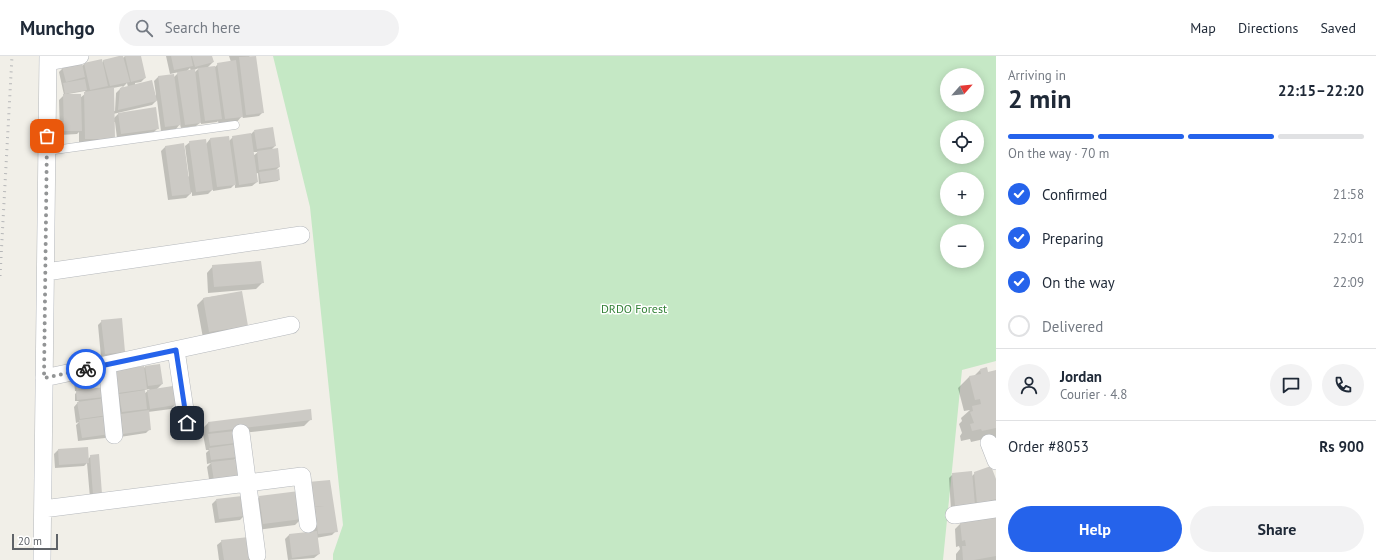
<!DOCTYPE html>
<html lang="en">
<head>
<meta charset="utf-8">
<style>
	body { margin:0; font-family:"PT Sans",sans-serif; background:#f2f2f3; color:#1f2937; height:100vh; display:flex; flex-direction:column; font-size:15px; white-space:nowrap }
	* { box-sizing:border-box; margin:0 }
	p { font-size:13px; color:#747a83 }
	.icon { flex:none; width:22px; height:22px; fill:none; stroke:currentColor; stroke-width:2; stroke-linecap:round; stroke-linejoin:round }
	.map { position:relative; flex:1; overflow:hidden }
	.details { display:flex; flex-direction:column; background:#fff; width:380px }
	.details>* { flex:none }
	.needle { width:26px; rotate:63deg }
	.fabs { position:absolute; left:940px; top:12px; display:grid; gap:8px }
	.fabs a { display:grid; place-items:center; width:44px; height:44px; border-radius:50%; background:#fff; box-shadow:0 2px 10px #0003; font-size:20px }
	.scale { position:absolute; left:12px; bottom:10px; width:46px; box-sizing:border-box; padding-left:4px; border:2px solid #5f6368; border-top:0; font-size:11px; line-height:14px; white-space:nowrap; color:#5f6368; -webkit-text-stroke:3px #fff; paint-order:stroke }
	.pin { position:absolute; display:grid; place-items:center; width:34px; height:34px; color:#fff; margin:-17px; border-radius:8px; box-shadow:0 2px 6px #0006 }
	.courier { position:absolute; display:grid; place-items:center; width:40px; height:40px; margin:-20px; border:3px solid #2563eb; border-radius:50%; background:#fff; color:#222; box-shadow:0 1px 5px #0007 }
	.summary em { font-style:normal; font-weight:700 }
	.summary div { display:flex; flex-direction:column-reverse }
	.summary { display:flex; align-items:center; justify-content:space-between; height:68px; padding:0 12px }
	h1 { font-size:26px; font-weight:700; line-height:30px }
	.bar { display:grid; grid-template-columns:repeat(4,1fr); gap:6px 4px; align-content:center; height:48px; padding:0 12px }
	.bar i { height:5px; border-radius:3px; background:#e0e1e3 }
	.bar .on { background:#2563eb }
	.bar p { grid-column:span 4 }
	.line { display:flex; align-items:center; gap:10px; padding:0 12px; border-top:1px solid #e0e1e3 }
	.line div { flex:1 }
	.round { display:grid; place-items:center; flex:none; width:42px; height:42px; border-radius:21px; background:#f2f2f3 }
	ol { padding:0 12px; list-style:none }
	li { display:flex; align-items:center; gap:12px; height:44px }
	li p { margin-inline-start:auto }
	li .icon { padding:4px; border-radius:50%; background:#2563eb; color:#fff; stroke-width:4 }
	li:last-child { color:#747a83 }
	li i { width:22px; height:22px; border:2px solid #e0e1e3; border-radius:50% }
	.button { display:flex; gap:8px; margin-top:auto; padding:8px 12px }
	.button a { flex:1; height:46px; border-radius:24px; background:#2563eb; color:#fff; font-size:16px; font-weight:700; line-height:46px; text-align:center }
	.button a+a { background:#f2f2f3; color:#1f2937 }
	header { display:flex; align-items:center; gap:24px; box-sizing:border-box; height:56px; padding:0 20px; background:#fff; border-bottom:1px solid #e0e1e3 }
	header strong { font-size:19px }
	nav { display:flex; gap:22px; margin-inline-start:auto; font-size:14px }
	.search { width:280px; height:36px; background:#f2f2f3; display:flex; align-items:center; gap:10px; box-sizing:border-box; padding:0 14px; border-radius:22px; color:#747a83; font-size:15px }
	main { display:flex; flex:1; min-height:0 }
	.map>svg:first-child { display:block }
</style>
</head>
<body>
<header>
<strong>Munchgo</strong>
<div class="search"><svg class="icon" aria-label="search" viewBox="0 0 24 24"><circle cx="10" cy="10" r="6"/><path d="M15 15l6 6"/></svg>Search here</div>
<nav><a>Map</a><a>Directions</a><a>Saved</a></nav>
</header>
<main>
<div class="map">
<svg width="996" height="504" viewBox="0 0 996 504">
	<rect width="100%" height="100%" fill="#f1efe8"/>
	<path fill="#c5e8c5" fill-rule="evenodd" d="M273 0H996V305L962 314 943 504H333V498L343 469 310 151ZM947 19H977V49H947ZM947 71H977V101H947ZM947 123H977V153H947ZM947 175H977V205H947Z"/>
	<path fill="#0003" fill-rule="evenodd" d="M125 0H140L145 22 141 26 135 27V29L155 40 156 39 154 25 158 21H174L179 16 170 18 166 0H211L213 6 207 12 215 11 218 8 231 6 229 0H250L249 1 263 56 259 60 243 62 242 60 236 67 219 69 218 65 217 66 201 68V66L196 70 181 72 180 68 176 73 161 75 157 44 152 49 113 58V63L119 57 158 72 154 76 117 82 115 66H113L114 82 79 89V76L77 78 60 79 59 44 64 39 59 16 63 12 81 11 84 8 101 4 102 7 104 4 123 2ZM190 12 191 15 186 16ZM199 12 194 17V14ZM127 27 128 31 122 32ZM123 30 116 37 115 55H113V32ZM85 35 86 37 80 42 68 38Z
		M254 75 275 90 270 95 279 111 276 114 279 123 278 125 259 128 258 117 255 118 257 126 252 130 235 132V128L231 132 213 135V133L208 138 192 140V136L186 142 168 144 161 95 166 90 188 121 189 120 185 90 190 86 206 88 210 83 229 85 233 81 251 78ZM253 96H258L253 100Z
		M213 210 263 226 256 233 208 237 207 217Z
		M242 236 241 276 203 282 197 249 204 242Z
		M102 265 124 296 120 300 101 301 98 269Z
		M146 310 162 328 156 334 175 349 171 353 148 356 150 373 146 377 120 381 117 363 121 359 118 360 115 340ZM150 333 144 338V334Z
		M980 314 987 317 996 315V383L993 381 971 386 970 383 961 385 960 380 962 377 959 368 962 365 961 362 970 354 964 355 958 332 969 321 974 320Z
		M76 323 94 331 91 334 103 341 101 343 109 378 105 382 78 385 76 369 79 366 76 367 74 351 79 345H75V338L78 335H75L74 325Z
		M311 363 304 370 234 378 235 387 232 390 237 401 210 429 207 411 211 407 207 408 206 397 209 394H206L202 373 208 367Z
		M58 394 88 403 91 400 101 437 90 442 87 407 84 410 55 412 54 398Z
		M975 417 996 426V446L951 454 949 422 953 418 972 420Z
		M329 425 336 475 332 479 316 482 319 498 314 502 288 504 285 483 289 479 313 476 311 454Z
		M260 441 301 463 295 469 257 474 253 447Z
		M216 444 244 460 240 464 215 467 212 448Z
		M996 460V504H956V498L960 493 959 490 956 491 955 473 961 467Z
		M222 485 251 504H219L217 489Z"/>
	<path fill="#cccac5" d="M119 0H123L130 26 110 30 103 4Z
		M125 0H141L146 22 131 26Z
		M171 0H191L193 10 174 14Z
		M192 0H212L214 6 195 11Z
		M256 0 264 57 246 59 239 1Z
		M102 3 108 30 90 34 84 7Z
		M236 4 243 61 225 63 217 7Z
		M82 7 85 21 66 26 62 11Z
		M215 10 222 63 205 65 198 12Z
		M195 13 201 67 185 69 177 16Z
		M174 18 181 69 165 71 158 20Z
		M85 23 87 34 65 38 63 27Z
		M152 24 157 45 118 54 120 32Z
		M114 31 115 83H85L84 36Z
		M63 38H81L82 75H64Z
		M156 51 159 73 121 78 118 57Z
		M273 71 276 90 257 93 254 74Z
		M251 77 258 126 239 129 232 80Z
		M229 80 236 129 217 131 210 82Z
		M206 83 213 134 196 136 189 85Z
		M184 87 191 138 172 140 165 90Z
		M278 92 280 111 259 114 257 95Z
		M279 113 280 124 261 126 259 116Z
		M261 205 264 227 214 231 212 209Z
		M242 235 248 270 209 276 203 242Z
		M122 262 125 296 105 298 101 264Z
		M160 308 163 328 148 330 145 310Z
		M144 310 147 333 118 337 115 314Z
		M987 311 988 316 996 314V372L982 375 981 373 972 375 970 368 974 367 970 356 973 355 972 350 981 348 980 343 975 344 969 320 981 318 980 313Z
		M94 320 95 331 77 334 75 322Z
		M173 330 176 349 150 353 147 334Z
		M103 331 105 341 77 344 76 335Z
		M145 334 147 353 122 356 119 338Z
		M106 342 108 359 80 363 77 346Z
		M311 353 312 364 209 376 208 366Z
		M149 354 151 374 123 378 121 358Z
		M108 360 110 378 82 382 79 364Z
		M235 375 236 387 210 390 208 378Z
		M237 388 238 401 211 404 209 392Z
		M88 391 89 407 59 409 58 393Z
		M99 398 102 438 93 439 90 399Z
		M238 403 240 422 214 425 211 406Z
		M991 410 996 423V443L977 448 974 416Z
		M972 415 975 449 955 450 952 417Z
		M330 424 338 476 318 478 315 451 324 450 311 451 308 426Z
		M299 435 302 463 263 468 259 440Z
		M242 440 245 460 219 463 216 443Z
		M996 459V500L974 504H963L962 490H966L965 484 962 485 960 466Z
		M317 475 320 498 292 502 289 478Z
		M249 481 252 504H224L221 484Z"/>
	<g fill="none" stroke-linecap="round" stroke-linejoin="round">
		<g stroke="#b5b8bc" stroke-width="9">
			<path id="lane" d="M47 95 235 69"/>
		</g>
		<g stroke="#b5b8bc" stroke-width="18">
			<path id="street" d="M48 6 80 0
				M46 216 301 179
				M176 294 187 367
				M107 309 114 379
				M44 322 291 269
				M241 377 257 499
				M989 387 996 405
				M43 453 302 420 308 468
				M954 459 996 453
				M42 504 48 0"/>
		</g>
		<use href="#lane" stroke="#fff" stroke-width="8"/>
		<use href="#street" stroke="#fff" stroke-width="17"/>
		<path stroke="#b6b7b8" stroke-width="3" stroke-dasharray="1 5" stroke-linecap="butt" d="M0 220 12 0"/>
	</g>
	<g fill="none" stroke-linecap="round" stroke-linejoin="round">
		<path stroke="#929495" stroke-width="4" stroke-dasharray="0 7.2" d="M47 80 44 322 86 313"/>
		<path stroke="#2563eb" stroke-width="5" d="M86 313 176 294 187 367"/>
	</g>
	<g text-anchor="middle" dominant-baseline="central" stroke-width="3" stroke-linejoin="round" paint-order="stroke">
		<g font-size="12" fill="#348238" stroke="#fff">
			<text x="634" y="252">DRDO Forest</text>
		</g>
	</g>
</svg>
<div class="fabs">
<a><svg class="needle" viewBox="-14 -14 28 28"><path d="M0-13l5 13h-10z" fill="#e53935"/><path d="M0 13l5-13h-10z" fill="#747a83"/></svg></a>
<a><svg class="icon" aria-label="locate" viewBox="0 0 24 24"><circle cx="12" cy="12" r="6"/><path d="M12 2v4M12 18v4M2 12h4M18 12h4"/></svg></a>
<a>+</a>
<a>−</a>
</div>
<div class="scale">20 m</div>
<div class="pin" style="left:47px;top:80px;background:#ea580c"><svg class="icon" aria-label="bag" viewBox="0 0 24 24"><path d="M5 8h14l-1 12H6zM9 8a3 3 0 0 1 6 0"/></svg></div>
<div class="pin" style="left:187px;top:367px;background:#1f2937"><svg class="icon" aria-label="home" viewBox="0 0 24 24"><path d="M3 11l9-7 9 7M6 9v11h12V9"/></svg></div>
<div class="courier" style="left:86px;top:313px"><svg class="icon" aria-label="bike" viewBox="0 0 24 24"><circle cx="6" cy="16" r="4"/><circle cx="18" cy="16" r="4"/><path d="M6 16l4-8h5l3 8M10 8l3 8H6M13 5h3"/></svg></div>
</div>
<section class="details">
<div class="summary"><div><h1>2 min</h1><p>Arriving in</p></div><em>22:15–22:20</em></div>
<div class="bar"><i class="on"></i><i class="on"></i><i class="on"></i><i></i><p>On the way · 70 m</p></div>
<ol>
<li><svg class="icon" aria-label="check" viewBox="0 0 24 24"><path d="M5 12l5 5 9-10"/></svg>Confirmed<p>21:58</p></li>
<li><svg class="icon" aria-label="check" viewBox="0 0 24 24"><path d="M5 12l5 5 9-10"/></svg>Preparing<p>22:01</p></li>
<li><svg class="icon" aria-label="check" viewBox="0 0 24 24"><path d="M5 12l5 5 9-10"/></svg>On the way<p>22:09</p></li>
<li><i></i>Delivered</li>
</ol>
<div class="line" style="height:72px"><a class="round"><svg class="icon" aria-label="person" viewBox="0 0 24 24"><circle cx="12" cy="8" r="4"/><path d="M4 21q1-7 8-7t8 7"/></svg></a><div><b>Jordan</b><p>Courier · 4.8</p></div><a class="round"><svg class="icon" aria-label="chat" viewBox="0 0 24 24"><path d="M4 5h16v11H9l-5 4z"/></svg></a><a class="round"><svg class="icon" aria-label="phone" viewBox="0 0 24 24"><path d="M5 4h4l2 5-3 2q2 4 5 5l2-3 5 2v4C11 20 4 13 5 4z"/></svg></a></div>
<div class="line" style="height:52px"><div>Order #8053</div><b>Rs 900</b></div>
<div class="button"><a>Help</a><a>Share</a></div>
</section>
</main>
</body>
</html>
